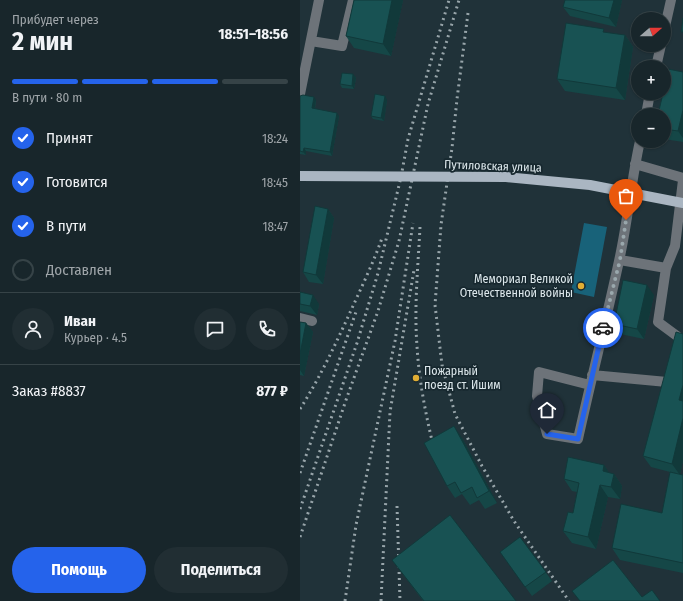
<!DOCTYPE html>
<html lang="ru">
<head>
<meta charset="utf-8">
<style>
	body { margin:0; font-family:"Fira Sans Condensed",sans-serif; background:#212e33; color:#f1f3f6; height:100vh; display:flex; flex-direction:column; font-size:15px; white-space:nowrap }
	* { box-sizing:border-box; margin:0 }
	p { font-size:13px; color:#9fa5a9 }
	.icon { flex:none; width:22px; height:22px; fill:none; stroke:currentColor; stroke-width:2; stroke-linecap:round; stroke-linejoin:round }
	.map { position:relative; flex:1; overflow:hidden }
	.drawer { display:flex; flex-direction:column; background:#18262b; width:300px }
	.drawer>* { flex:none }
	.needle { width:26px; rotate:70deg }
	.controls { position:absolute; left:331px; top:12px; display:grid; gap:8px }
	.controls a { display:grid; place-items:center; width:40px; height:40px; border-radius:50%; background:#18262b; box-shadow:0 1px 3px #0004,0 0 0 1px #364347; font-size:20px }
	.pin { position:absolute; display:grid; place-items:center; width:34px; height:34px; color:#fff; margin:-41px -17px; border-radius:50% 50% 50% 0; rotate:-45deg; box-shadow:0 0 4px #0007 }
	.pin .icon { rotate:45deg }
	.courier { position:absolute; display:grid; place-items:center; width:40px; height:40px; margin:-20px; border:3px solid #2563eb; border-radius:50%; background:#fff; color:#222; box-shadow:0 1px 5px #0007 }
	.headline em { font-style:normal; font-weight:700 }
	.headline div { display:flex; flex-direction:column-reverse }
	.headline { display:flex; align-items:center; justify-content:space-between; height:68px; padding:0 12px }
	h1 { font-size:26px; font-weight:700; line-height:30px }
	.bar { display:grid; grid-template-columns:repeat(4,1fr); gap:6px 4px; align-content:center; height:48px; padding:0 12px }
	.bar i { height:5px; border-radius:3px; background:#364347 }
	.bar .current { background:#2563eb }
	.bar p { grid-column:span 4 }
	.line { display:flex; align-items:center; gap:10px; padding:0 12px; border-top:1px solid #364347 }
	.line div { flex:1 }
	.round { display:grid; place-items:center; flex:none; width:42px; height:42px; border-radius:21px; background:#212e33 }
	ol { padding:0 12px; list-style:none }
	li { display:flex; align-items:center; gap:12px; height:44px }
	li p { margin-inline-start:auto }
	li .icon { padding:4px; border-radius:50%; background:#2563eb; color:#fff; stroke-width:4 }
	li:last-child { color:#9fa5a9 }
	li i { width:22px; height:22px; border:2px solid #364347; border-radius:50% }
	.cta { display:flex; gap:8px; margin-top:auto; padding:8px 12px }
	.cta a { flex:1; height:46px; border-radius:24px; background:#2563eb; color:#fff; font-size:16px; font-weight:700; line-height:46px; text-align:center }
	.cta a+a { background:#212e33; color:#f1f3f6 }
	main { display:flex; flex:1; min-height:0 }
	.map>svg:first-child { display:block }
</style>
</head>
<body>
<main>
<section class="drawer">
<div class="headline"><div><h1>2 мин</h1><p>Прибудет через</p></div><em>18:51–18:56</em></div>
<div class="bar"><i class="current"></i><i class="current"></i><i class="current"></i><i></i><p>В пути · 80 m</p></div>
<ol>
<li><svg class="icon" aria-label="check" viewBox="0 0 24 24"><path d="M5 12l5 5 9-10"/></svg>Принят<p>18:24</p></li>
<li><svg class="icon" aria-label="check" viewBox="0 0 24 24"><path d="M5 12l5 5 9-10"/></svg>Готовится<p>18:45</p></li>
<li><svg class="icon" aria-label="check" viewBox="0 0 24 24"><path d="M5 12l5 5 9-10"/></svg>В пути<p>18:47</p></li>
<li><i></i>Доставлен</li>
</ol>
<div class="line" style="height:72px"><a class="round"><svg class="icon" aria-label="person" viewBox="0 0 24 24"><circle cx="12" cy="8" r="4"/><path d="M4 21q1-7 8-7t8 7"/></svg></a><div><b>Иван</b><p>Курьер · 4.5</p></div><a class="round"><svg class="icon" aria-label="chat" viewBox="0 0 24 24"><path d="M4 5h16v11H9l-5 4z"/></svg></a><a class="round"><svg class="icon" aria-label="phone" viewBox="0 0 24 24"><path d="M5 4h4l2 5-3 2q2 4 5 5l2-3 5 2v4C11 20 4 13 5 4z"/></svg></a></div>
<div class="line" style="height:52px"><div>Заказ #8837</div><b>877 ₽</b></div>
<div class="cta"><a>Помощь</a><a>Поделиться</a></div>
</section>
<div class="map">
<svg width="383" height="601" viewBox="0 0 383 601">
	<rect width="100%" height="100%" fill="#203239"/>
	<path fill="#186279" d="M284 223 307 227 294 297 271 292Z"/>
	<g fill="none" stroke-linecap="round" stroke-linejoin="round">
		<path stroke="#6d7379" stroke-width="10" d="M364 31 371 0
			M11 41 42 46 53 0
			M356 67 361 45
			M0 94 19 0
			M346 115 350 93
			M335 164 383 178
			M320 260 366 268
			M0 318 12 321
			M377 336 358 322 366 268 375 246 383 180
			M292 375 367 382
			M290 385 239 372 237 396 247 434 278 439C291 380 306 321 319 261 328 221 331 181 340 141"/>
		<path stroke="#98a5aa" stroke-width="3" stroke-dasharray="2 4" stroke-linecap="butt" d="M168 13 157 99 152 148 141 225 135 305 142 365 155 414 182 466 214 521 269 601
			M120 227C118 267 114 307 117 346 119 381 126 416 134 449
			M0 409C21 376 37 341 53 306 63 284 74 261 82 238
			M0 473 57 309
			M97 506 100 601
			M0 509 57 343 78 273 101 177 108 139 149 0
			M0 537 46 400 78 311 99 241 128 104 159 0
			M45 601 56 525 95 341 113 223
			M81 601 90 412 114 270"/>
		<path stroke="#aab6c2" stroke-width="10" d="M0 176 206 177 290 185 383 203"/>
	</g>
	<path fill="#154747" d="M54 0H103L91 56 54 48 46 36Z
		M322 0 316 27 270 16 263 7Z
		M325 35 333 47 325 100 265 91 257 79Z
		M383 72V142L364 139V129Z
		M53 74 56 78 54 89 42 88 40 84Z
		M0 99 16 100 15 109 39 116 32 156 6 151V155L0 154Z
		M87 100 84 121 73 119 71 116Z
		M28 209 34 218 23 284 9 282 3 272Z
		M0 292 19 304 17 315 0 311Z
		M354 295 344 339 320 334 314 324Z
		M0 322 6 323 13 332 4 376 0 375Z
		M383 334V460L380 474 383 475V573L320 560 312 548 362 513 370 472 351 467 343 456Z
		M162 438 197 503 185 509 179 500 170 505 162 494 155 498 147 486Z
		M304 465 309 473 314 474 322 486 320 499 308 497 296 549 272 543 263 531 273 513 277 492 272 491 264 479Z
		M220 537 252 581 232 596 200 552Z
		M92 560 216 601H123Z"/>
	<path fill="#11393a" d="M92 0H103L91 56 83 44Z
		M314 0H322L316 27 309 18Z
		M325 35 333 47 325 100 316 88Z
		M53 74 56 78 54 89 52 86Z
		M85 96 87 100 84 121 81 118Z
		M14 97 16 100 14 112 12 108Z
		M383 110V138L378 131Z
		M37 113 39 116 32 156 30 152Z
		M4 148 6 151V155L3 152Z
		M28 209 34 218 23 284 16 275Z
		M347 285 354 295 344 339 337 329Z
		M13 295 19 304 17 315 10 306Z
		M6 323 13 332 4 376 0 370V354Z
		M383 385V406L379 400Z
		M383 418V460L380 475 372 464Z
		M154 426 162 438 197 503 189 491Z
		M304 465 312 477 303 471Z
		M314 474 322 486 320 499 311 487Z
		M300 485 308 497 296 549 288 537Z"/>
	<path fill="#185253" stroke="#11393a" d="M54 0H92L83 44 46 36Z
		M265 0H314L309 18 263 7Z
		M383 18V32H381Z
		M266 23 304 29 303 32 325 35 316 88 257 79Z
		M368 69 383 72V110L378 131 364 129V115H358L363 93H364V89Z
		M42 73 53 74 52 86 40 84Z
		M75 94 85 96 81 118 71 116Z
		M3 95 14 97 12 108 37 113 30 152 4 148 3 152 0 151V96Z
		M15 206 28 209 16 275 3 272Z
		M323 280 347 285 337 329 314 324Z
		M0 292 13 295 10 306 0 304Z
		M0 322 6 323 0 354Z
		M376 332 383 334V385L379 400 383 401V418L372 464 343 456Z
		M154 426 189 491 177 498 172 487 161 493 155 482 147 486 124 443Z
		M268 457 304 465 303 471 314 474 311 487 300 485 288 537 263 531 268 512 273 513 279 483 264 479Z
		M370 472 383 475V563L312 548 321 504 362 513Z
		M150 515 216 601H124L92 560Z
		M220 537 246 572 225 587 200 552Z
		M313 560 342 597 352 590 360 601H280L272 591Z"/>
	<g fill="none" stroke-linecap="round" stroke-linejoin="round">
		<path stroke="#9aa8ad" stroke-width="4" stroke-dasharray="0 7.2" d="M303 328 320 260 326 220"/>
		<path stroke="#2563eb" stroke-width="5" d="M247 434 278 439 303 328"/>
	</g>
	<g fill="#e2ae34" stroke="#17282f" stroke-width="1.5">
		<circle cx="281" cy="286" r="4"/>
		<circle cx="116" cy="378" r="4"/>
	</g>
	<g text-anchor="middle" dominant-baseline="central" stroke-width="3.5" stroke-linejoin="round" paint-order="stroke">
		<g font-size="12" fill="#dce7eb" stroke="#17282f">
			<text transform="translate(193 166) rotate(2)">Путиловская улица</text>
		</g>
		<g font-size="12" fill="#dce7eb" stroke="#17282f" text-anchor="end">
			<text x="273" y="279">Мемориал Великой<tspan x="273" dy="14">Отечественной войны</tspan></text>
			<text x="124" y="371" text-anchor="start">Пожарный<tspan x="124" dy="14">поезд ст. Ишим</tspan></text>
		</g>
	</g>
</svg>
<div class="controls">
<a><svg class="needle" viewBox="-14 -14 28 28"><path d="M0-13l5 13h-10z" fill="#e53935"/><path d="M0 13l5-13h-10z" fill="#9fa5a9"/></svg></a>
<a>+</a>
<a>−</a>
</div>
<div class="pin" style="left:326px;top:220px;background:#ea580c"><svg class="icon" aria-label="bag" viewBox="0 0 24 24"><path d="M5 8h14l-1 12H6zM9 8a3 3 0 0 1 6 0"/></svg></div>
<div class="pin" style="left:247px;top:434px;background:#1f2937"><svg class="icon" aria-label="home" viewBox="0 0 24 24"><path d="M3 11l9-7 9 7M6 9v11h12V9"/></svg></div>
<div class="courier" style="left:303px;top:328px"><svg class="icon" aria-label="car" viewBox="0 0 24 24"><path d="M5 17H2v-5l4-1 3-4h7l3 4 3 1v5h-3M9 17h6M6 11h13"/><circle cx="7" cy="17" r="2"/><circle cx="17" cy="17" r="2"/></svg></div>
</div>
</main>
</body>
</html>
